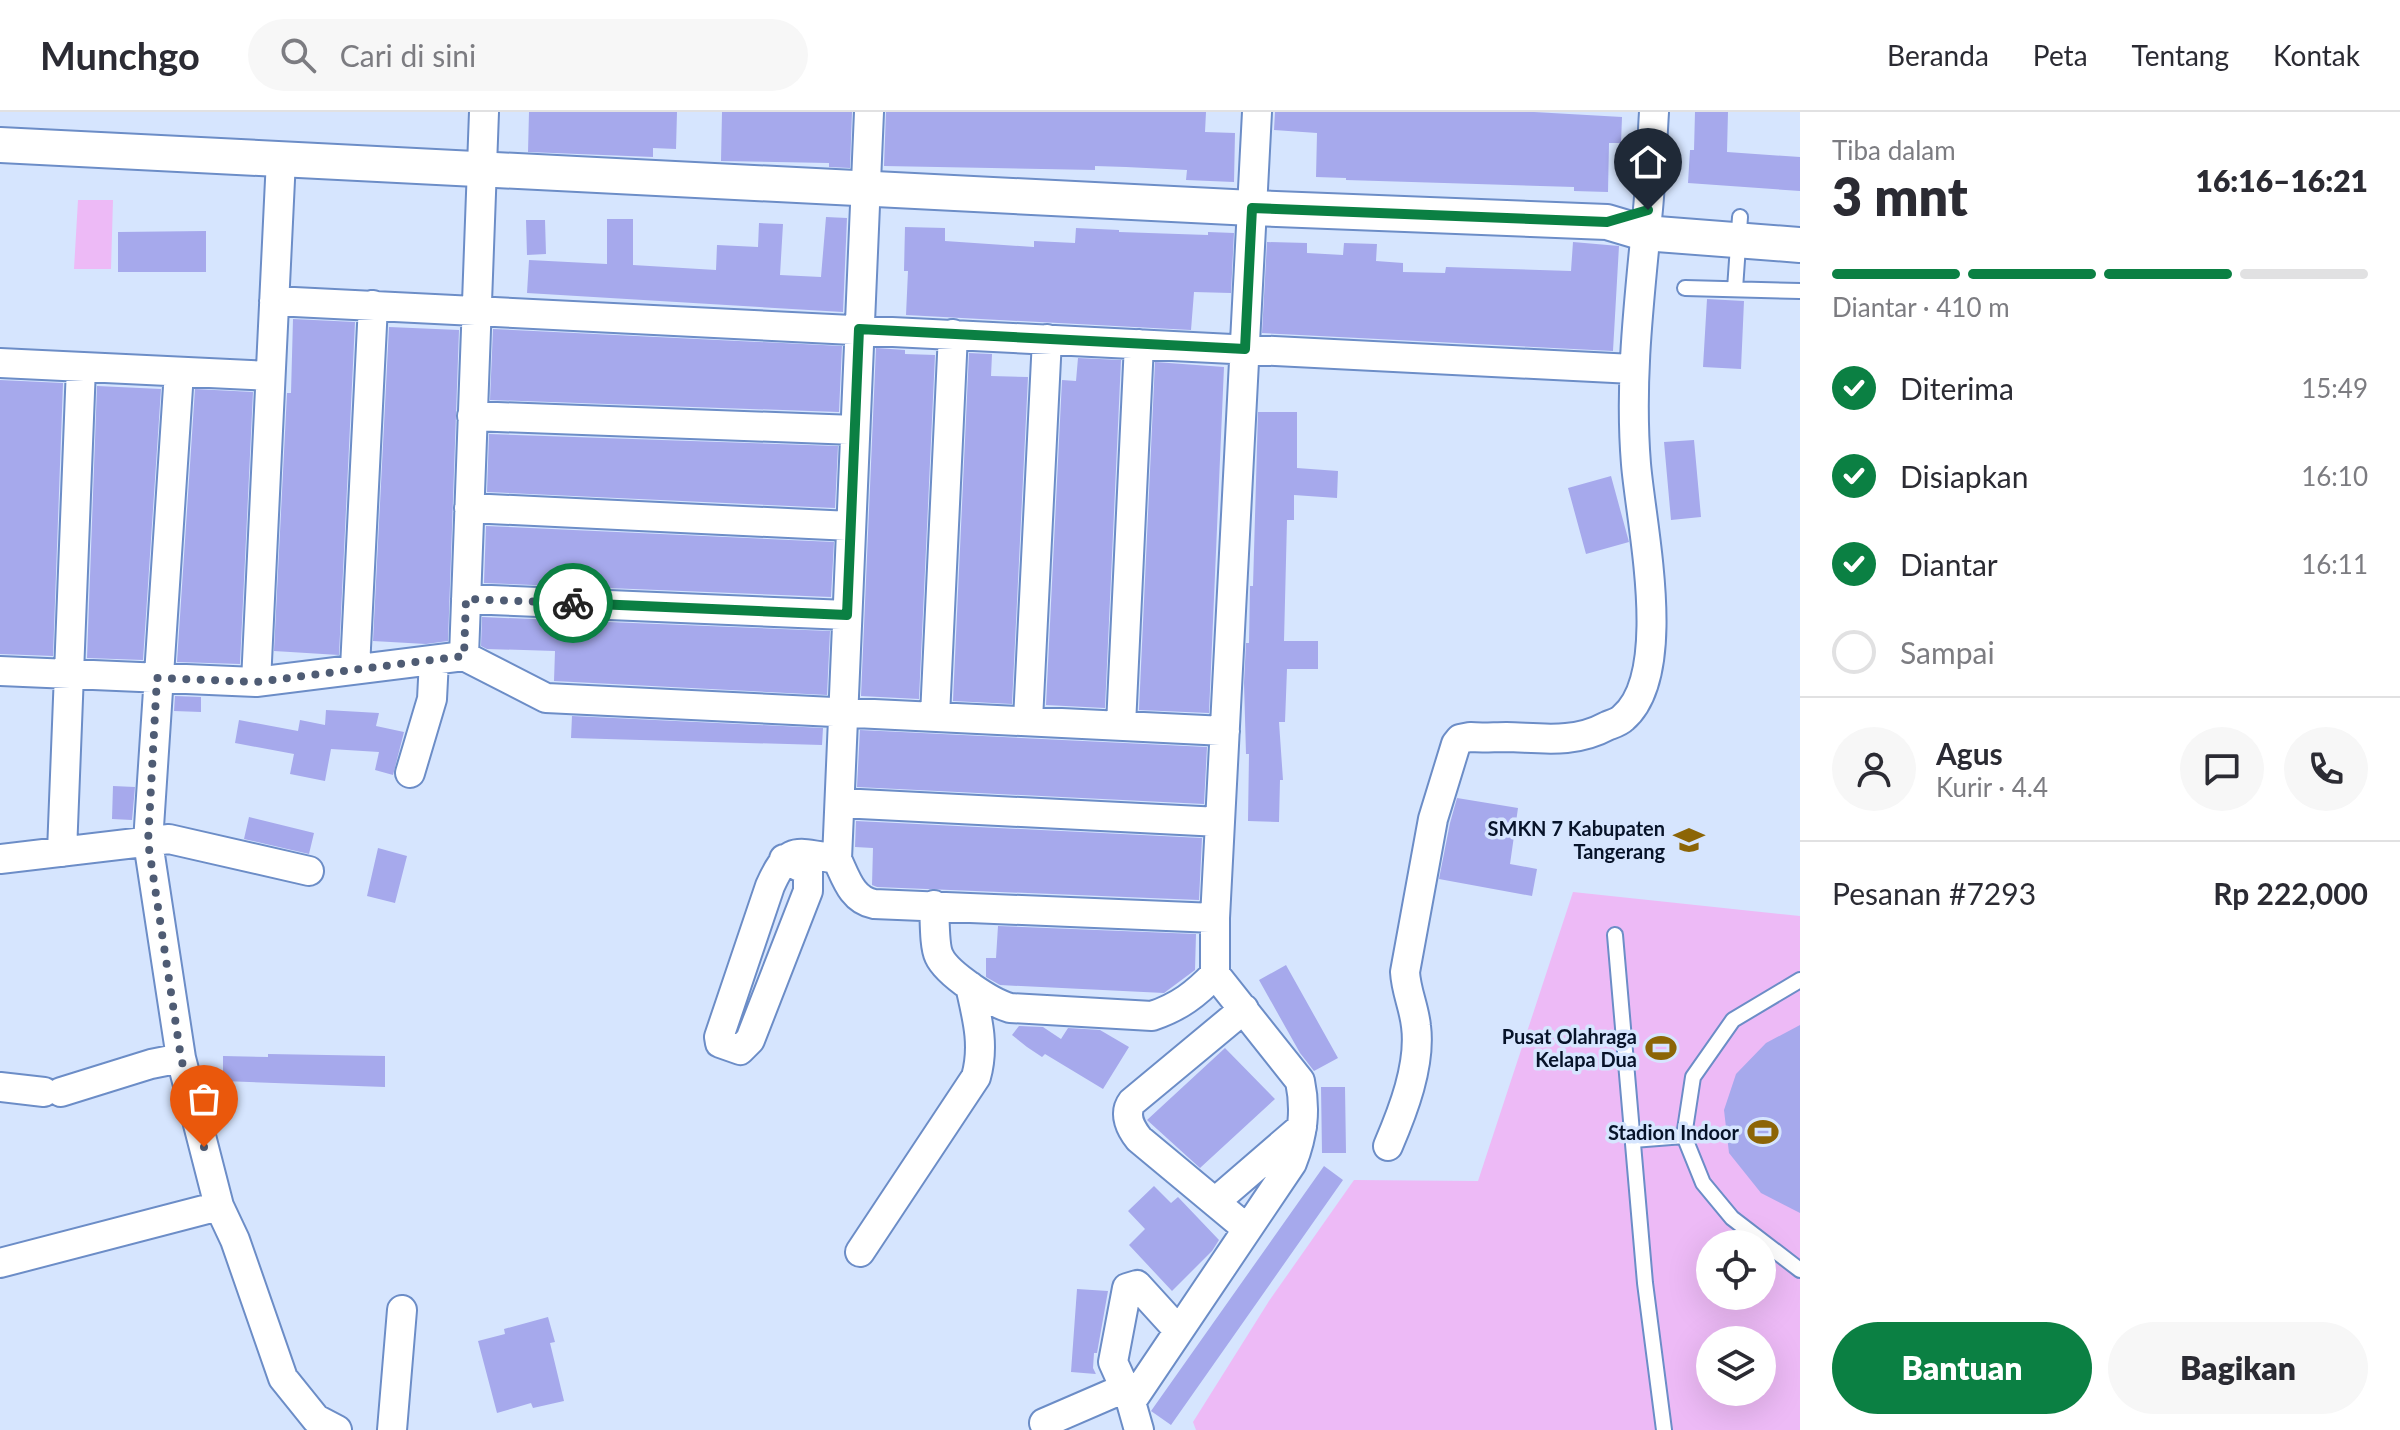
<!DOCTYPE html>
<html lang="id">
<head>
<meta charset="utf-8">
<style>
	body { margin:0; font-family:Lato,sans-serif; background:#f7f7f7; color:#2b2b33; height:100vh; display:flex; flex-direction:column; font-size:30px; white-space:nowrap }
	* { box-sizing:border-box; margin:0 }
	p { font-size:26px; color:#7c7c81 }
	.icon { flex:none; width:44px; height:44px; fill:none; stroke:currentColor; stroke-width:2; stroke-linecap:round; stroke-linejoin:round }
	.map { position:relative; flex:1; overflow:hidden }
	.details { display:flex; flex-direction:column; background:#fff; width:600px }
	.details>* { flex:none }
	.tools { position:absolute; left:1696px; top:1118px; display:grid; gap:16px }
	.tools a { display:grid; place-items:center; width:80px; height:80px; border-radius:50%; background:#fff; box-shadow:0 8px 32px #0002; font-size:40px }
	.pin { position:absolute; display:grid; place-items:center; width:68px; height:68px; color:#fff; margin:-82px -34px; border-radius:50% 50% 50% 0; rotate:-45deg; box-shadow:0 0 8px #0007 }
	.pin .icon { rotate:45deg }
	.courier { position:absolute; display:grid; place-items:center; width:80px; height:80px; margin:-40px; border:6px solid #0b8043; border-radius:50%; background:#fff; color:#222; box-shadow:0 2px 10px #0007 }
	.overview em { font-style:normal; font-weight:800 }
	.overview div { display:flex; flex-direction:column-reverse }
	.overview { display:flex; align-items:center; justify-content:space-between; height:136px; padding:0 32px }
	h1 { font-size:52px; font-weight:800; line-height:60px }
	.bar { display:grid; grid-template-columns:repeat(4,1fr); gap:12px 8px; align-content:center; height:96px; padding:0 32px }
	.bar i { height:10px; border-radius:6px; background:#e1e1e2 }
	.bar .selected { background:#0b8043 }
	.bar p { grid-column:span 4 }
	.line { display:flex; align-items:center; gap:20px; padding:0 32px; border-top:2px solid #e1e1e2 }
	.line div { flex:1 }
	.round { display:grid; place-items:center; flex:none; width:84px; height:84px; border-radius:42px; background:#f7f7f7 }
	ol { padding:0 32px; list-style:none }
	li { display:flex; align-items:center; gap:24px; height:88px }
	li p { margin-inline-start:auto }
	li .icon { padding:8px; border-radius:50%; background:#0b8043; color:#fff; stroke-width:4 }
	li:last-child { color:#7c7c81 }
	li i { width:44px; height:44px; border:4px solid #e1e1e2; border-radius:50% }
	.cta { display:flex; gap:16px; margin-top:auto; padding:16px 32px }
	.cta a { flex:1; height:92px; border-radius:48px; background:#0b8043; color:#fff; font-size:32px; font-weight:800; line-height:92px; text-align:center }
	.cta a+a { background:#f7f7f7; color:#2b2b33 }
	header { display:flex; align-items:center; gap:48px; box-sizing:border-box; height:112px; padding:0 40px; background:#fff; border-bottom:2px solid #e1e1e2 }
	header strong { font-size:38px }
	nav { display:flex; gap:44px; margin-inline-start:auto; font-size:28px }
	.search { width:560px; height:72px; background:#f7f7f7; display:flex; align-items:center; gap:20px; box-sizing:border-box; padding:0 28px; border-radius:44px; color:#7c7c81; font-size:30px }
	main { display:flex; flex:1; min-height:0 }
	.map>svg:first-child { display:block }
</style>
</head>
<body>
<header>
<strong>Munchgo</strong>
<div class="search"><svg class="icon" aria-label="search" viewBox="0 0 24 24"><circle cx="10" cy="10" r="6"/><path d="M15 15l6 6"/></svg>Cari di sini</div>
<nav><a>Beranda</a><a>Peta</a><a>Tentang</a><a>Kontak</a></nav>
</header>
<main>
<div class="map">
<svg width="1800" height="1318" viewBox="0 0 1800 1318">
	<rect width="100%" height="100%" fill="#d6e5fe"/>
	<path fill="#edbaf6" fill-rule="evenodd" d="M78 88H113L111 157H74Z
		M1573 780 1800 804V1318H1196L1193 1310 1269 1189 1354 1068 1478 1069ZM1710 1132H1762V1184H1710ZM1710 1228H1762V1280H1710Z"/>
	<path fill="#a6a9ec" d="M529 0H677L676 37 653 36V45L528 40Z
		M722 0H852L850 56 829 55V51L721 49Z
		M886 0H1206L1205 20 1235 21 1234 70 1186 68 1187 58 1126 55 1095 54V58L884 54Z
		M1275 0H1534L1622 5 1621 31H1609L1608 80 1574 79V75L1346 68V66L1316 65 1317 21 1274 18Z
		M1695 0H1728L1727 40 1800 45V79L1688 71 1690 38H1694Z
		M826 105 847 106 843 200 527 181 529 148 607 152V107H633V153L716 158 717 133 758 135 759 111 783 112 780 163 821 165Z
		M526 108H545L546 142 527 143Z
		M905 115 945 116V129L1034 135V129L1075 131 1076 116 1119 118V120L1208 123V120L1234 121 1231 181 1194 180 1191 218 906 203 908 159H904Z
		M206 119V160H118V120Z
		M1267 130 1307 131V141L1343 143 1344 131 1377 132 1376 149 1403 151V160L1445 161 1446 155 1571 159 1573 130 1619 134 1613 239 1262 221Z
		M1707 187 1744 189 1741 257 1703 255Z
		M293 207 355 210 339 543 274 539 287 281H291Z
		M389 215 459 218 448 529 426 532 373 529Z
		M493 217 842 234 839 300 490 288Z
		M876 236 905 238V242L935 243 919 587 861 584Z
		M969 241 992 242 991 264 1028 265 1012 592 953 589Z
		M1078 246 1121 248 1105 596 1046 593 1062 268 1076 269Z
		M1155 250 1224 255 1209 601 1139 598Z
		M0 268 63 271 53 544 0 542Z
		M97 274 161 277 143 548 87 546Z
		M195 277 253 280 240 552 177 550Z
		M1258 300H1297V356L1338 359 1337 386 1294 383V408H1287L1284 529H1318V557H1287L1285 610H1279L1283 668H1280L1279 710 1248 709 1249 642H1246L1244 571 1246 531H1249L1250 474H1253Z
		M489 322 838 334 835 396 487 380Z
		M1694 328 1701 405 1671 408 1664 330Z
		M1611 364 1629 430 1586 442 1568 376Z
		M486 414 834 430 831 485 484 471Z
		M482 505 830 519 827 583 554 569 555 539 487 537 481 534Z
		M175 584 201 585V600L174 599Z
		M326 598 379 601 376 614 404 620 393 663 375 658 379 640 331 637 325 669 290 662 294 642 235 631 239 608 298 619 300 608 325 613Z
		M572 604 823 616 822 633 571 626Z
		M860 618 1207 635 1204 692 857 675Z
		M113 674 135 675 132 708 112 707Z
		M1457 686 1518 696 1510 752 1537 757 1532 784 1439 767 1450 711Z
		M249 705 314 721 309 742 244 727Z
		M856 709 1202 726 1199 788 877 775 872 773 873 736 855 735Z
		M378 736 407 744 395 791 367 784Z
		M998 814 1196 822 1195 858 1164 881 1000 873 986 865V846H996Z
		M1286 853 1338 946 1314 959 1300 941 1259 868Z
		M1800 913V1101L1761 1081 1729 1041 1724 998 1736 962 1766 931Z
		M1019 914 1043 915 1061 927 1068 916 1100 918 1129 935 1103 977 1045 942 1042 945 1027 935 1012 923Z
		M1225 936 1275 987 1200 1056 1147 1008Z
		M268 942 385 944V975L223 969V944L268 945Z
		M1321 975H1345L1346 1041H1322Z
		M1324 1054 1343 1068 1171 1313 1151 1299Z
		M1154 1074 1171 1091 1178 1085 1219 1128 1212 1139 1172 1179 1129 1133 1145 1117 1128 1099Z
		M1077 1177 1108 1179 1097 1241H1094L1093 1256 1096 1262 1071 1260Z
		M548 1205 555 1230 550 1231 564 1289 533 1296 531 1291 497 1301 478 1229 505 1222 504 1217Z"/>
	<g fill="none" stroke-linecap="round" stroke-linejoin="round">
		<g stroke="#6c8dc7" stroke-width="18">
			<path id="service" d="M1685 176 1800 179
				M1735 177 1740 105
				M1615 823 1645 1171 1664 1318
				M1800 868 1733 908 1693 965 1684 1024 1703 1071 1732 1106 1800 1158
				M1633 1028 1684 1024"/>
		</g>
		<g stroke="#6c8dc7" stroke-width="32">
			<path id="minor" d="M869 0 837 747C846 766 852 788 874 792L1215 806
				M274 189 1633 257
				M0 251 270 264
				M472 304 855 318
				M469 396 851 414
				M466 487 847 503
				M464 544 484 0
				M355 556 373 193
				M0 559 256 570 464 544 546 586 1225 619
				M256 570 281 47
				M935 604 953 222
				M1028 608 1047 227
				M1121 613 1139 232
				M410 661 432 587 434 548
				M840 691 1220 710
				M62 740 81 255
				M0 747 169 727 309 759
				M784 747 808 759V779L750 928 740 938 720 931 719 925 770 774C789 732 796 741 837 747
				M934 793C935 806 934 834 939 844 947 862 992 891 1010 896L1152 904C1179 895 1196 882 1215 862
				M1244 897 1132 990C1123 1002 1131 1017 1139 1027L1246 1116
				M0 975 44 980
				M61 980 151 952 181 946
				M1388 1034C1403 999 1421 953 1416 914 1414 895 1406 879 1405 860L1433 707 1456 632 1460 627 1470 625C1482 626 1494 625 1506 625 1542 626 1574 632 1607 614 1612 612 1619 610 1623 606 1675 562 1641 413 1636 352 1629 266 1640 182 1648 97 1651 65 1652 32 1654 0
				M1215 1090 1302 1015
				M219 1094 235 1128 283 1266 316 1307 337 1318
				M860 1140 976 965C985 933 977 905 970 874
				M0 1151 219 1094 181 946 148 730 179 260
				M1131 1290 1113 1250 1127 1176 1137 1173 1178 1218
				M1044 1311 1125 1276
				M392 1318 402 1198
				M1139 1318 1131 1290 1292 1051C1303 1023 1306 998 1300 969L1215 862V806L1257 0"/>
		</g>
		<g stroke="#6c8dc7" stroke-width="38">
			<path id="tertiary" d="M0 33 1252 96 1607 110 1644 121 1800 133"/>
		</g>
		<use href="#service" stroke="#fff" stroke-width="14"/>
		<use href="#minor" stroke="#fff" stroke-width="28"/>
		<use href="#tertiary" stroke="#fff" stroke-width="34"/>
	</g>
	<g fill="none" stroke-linecap="round" stroke-linejoin="round">
		<path stroke="#4f5c74" stroke-width="8" stroke-dasharray="0 14.4" d="M204 1035 181 946 148 730 157 566 256 570 464 544 466 487 573 491"/>
		<path stroke="#0b8043" stroke-width="10" d="M573 491 847 503 859 217 1245 237 1252 96 1607 110 1648 98"/>
	</g>
	<defs>
		<g id="school-bare" transform="scale(2.4)"><path d="M0-5L7-2L0 1L-7-2ZM-4 1L0 2.5L4 1V4Q0 6-4 4Z" fill="#8c6506" stroke="#d6e5fe" stroke-width="2.5" paint-order="stroke"/></g>
		<g id="stadium-bare" transform="scale(2.4)"><path d="M0-5a6.5 5 0 1 0 0 10a6.5 5 0 1 0 0-10ZM-3.5-1.8h7v3.6h-7Z" fill="#8c6506" stroke="#d6e5fe" stroke-width="2.5" paint-order="stroke"/></g>
	</defs>
	<g fill-rule="evenodd">
		<use href="#school-bare" x="1689" y="728"/>
		<use href="#stadium-bare" x="1661" y="936"/>
		<use href="#stadium-bare" x="1763" y="1020"/>
	</g>
	<g text-anchor="middle" dominant-baseline="central" stroke-width="7" stroke-linejoin="round" paint-order="stroke">
		<g font-size="20" font-weight="bold" fill="#071329" stroke="#d6e5fe" text-anchor="end">
			<text x="1665" y="716">SMKN 7 Kabupaten<tspan x="1665" dy="23">Tangerang</tspan></text>
			<text x="1637" y="924">Pusat Olahraga<tspan x="1637" dy="23">Kelapa Dua</tspan></text>
			<text x="1739" y="1020">Stadion Indoor</text>
		</g>
	</g>
</svg>
<div class="tools">
<a><svg class="icon" aria-label="locate" viewBox="0 0 24 24"><circle cx="12" cy="12" r="6"/><path d="M12 2v4M12 18v4M2 12h4M18 12h4"/></svg></a>
<a><svg class="icon" aria-label="layers" viewBox="0 0 24 24"><path d="M12 4l9 5-9 5-9-5zM3 14l9 5 9-5"/></svg></a>
</div>
<div class="pin" style="left:204px;top:1035px;background:#ea580c"><svg class="icon" aria-label="bag" viewBox="0 0 24 24"><path d="M5 8h14l-1 12H6zM9 8a3 3 0 0 1 6 0"/></svg></div>
<div class="pin" style="left:1648px;top:98px;background:#1f2937"><svg class="icon" aria-label="home" viewBox="0 0 24 24"><path d="M3 11l9-7 9 7M6 9v11h12V9"/></svg></div>
<div class="courier" style="left:573px;top:491px"><svg class="icon" aria-label="bike" viewBox="0 0 24 24"><circle cx="6" cy="16" r="4"/><circle cx="18" cy="16" r="4"/><path d="M6 16l4-8h5l3 8M10 8l3 8H6M13 5h3"/></svg></div>
</div>
<section class="details">
<div class="overview"><div><h1>3 mnt</h1><p>Tiba dalam</p></div><em>16:16–16:21</em></div>
<div class="bar"><i class="selected"></i><i class="selected"></i><i class="selected"></i><i></i><p>Diantar · 410 m</p></div>
<ol>
<li><svg class="icon" aria-label="check" viewBox="0 0 24 24"><path d="M5 12l5 5 9-10"/></svg>Diterima<p>15:49</p></li>
<li><svg class="icon" aria-label="check" viewBox="0 0 24 24"><path d="M5 12l5 5 9-10"/></svg>Disiapkan<p>16:10</p></li>
<li><svg class="icon" aria-label="check" viewBox="0 0 24 24"><path d="M5 12l5 5 9-10"/></svg>Diantar<p>16:11</p></li>
<li><i></i>Sampai</li>
</ol>
<div class="line" style="height:144px"><a class="round"><svg class="icon" aria-label="person" viewBox="0 0 24 24"><circle cx="12" cy="8" r="4"/><path d="M4 21q1-7 8-7t8 7"/></svg></a><div><b>Agus</b><p>Kurir · 4.4</p></div><a class="round"><svg class="icon" aria-label="chat" viewBox="0 0 24 24"><path d="M4 5h16v11H9l-5 4z"/></svg></a><a class="round"><svg class="icon" aria-label="phone" viewBox="0 0 24 24"><path d="M5 4h4l2 5-3 2q2 4 5 5l2-3 5 2v4C11 20 4 13 5 4z"/></svg></a></div>
<div class="line" style="height:104px"><div>Pesanan #7293</div><b>Rp 222,000</b></div>
<div class="cta"><a>Bantuan</a><a>Bagikan</a></div>
</section>
</main>
</body>
</html>
